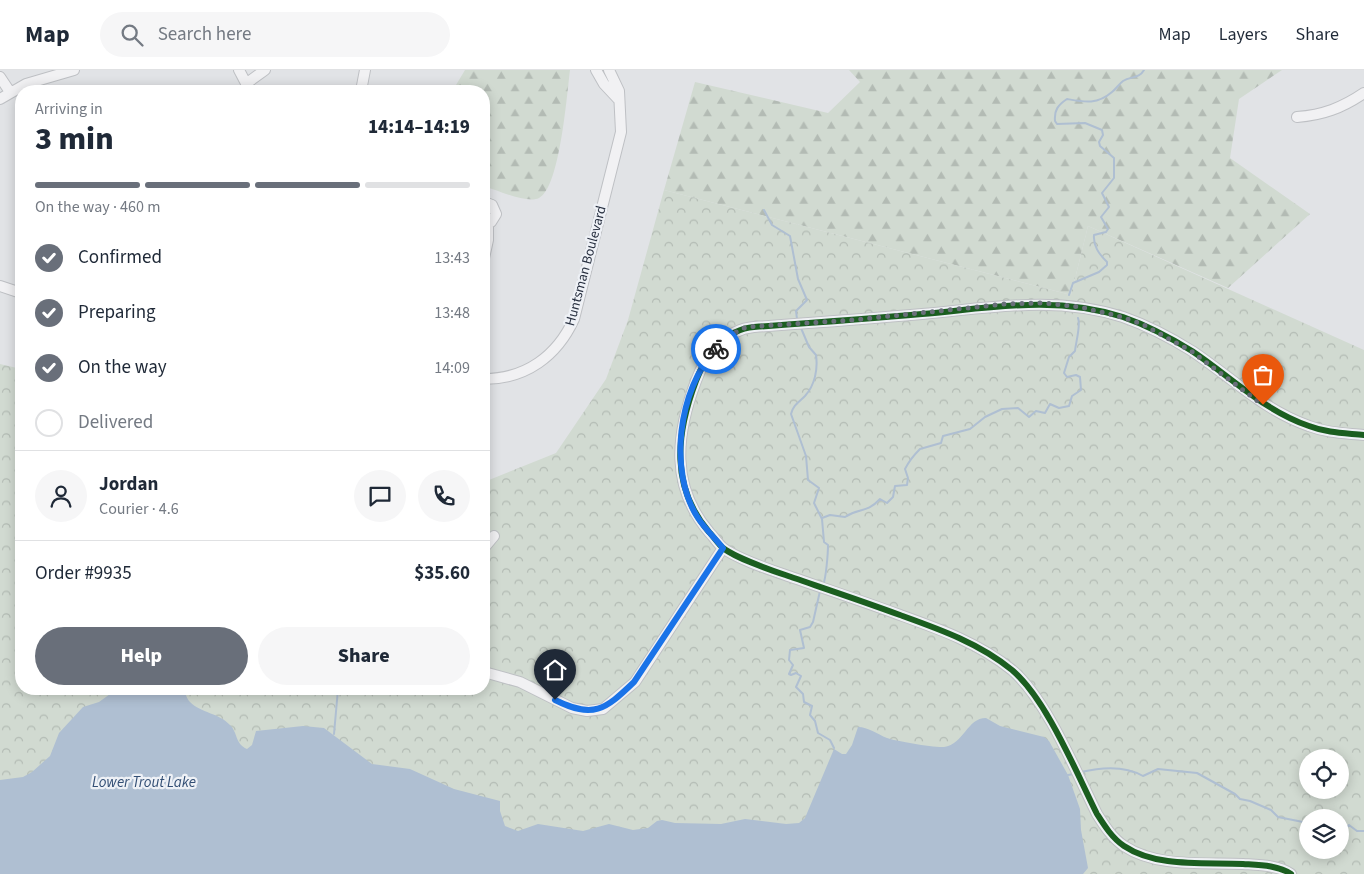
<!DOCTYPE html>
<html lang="en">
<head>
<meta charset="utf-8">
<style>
	body { margin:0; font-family:"Source Sans 3",sans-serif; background:#f6f6f7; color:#1f2937; height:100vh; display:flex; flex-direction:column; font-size:19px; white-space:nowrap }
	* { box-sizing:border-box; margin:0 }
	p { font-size:16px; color:#747a83 }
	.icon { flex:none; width:28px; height:28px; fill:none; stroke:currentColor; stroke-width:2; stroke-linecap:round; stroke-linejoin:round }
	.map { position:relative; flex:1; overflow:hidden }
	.panel { position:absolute; left:15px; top:15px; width:475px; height:610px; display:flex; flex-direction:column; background:#fff; border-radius:20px; box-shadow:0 2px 12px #0003 }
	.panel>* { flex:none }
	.fabs { position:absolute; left:1299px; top:679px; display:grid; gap:10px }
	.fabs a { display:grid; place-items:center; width:50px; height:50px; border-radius:50%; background:#fff; box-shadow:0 2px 12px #0003; font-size:25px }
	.pin { position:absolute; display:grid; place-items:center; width:42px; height:42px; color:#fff; margin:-51px -21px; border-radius:50% 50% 50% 0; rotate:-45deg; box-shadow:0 0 5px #0007 }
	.pin .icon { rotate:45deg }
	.courier { position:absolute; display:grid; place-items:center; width:50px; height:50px; margin:-25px; border:4px solid #1a73e8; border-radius:50%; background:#fff; color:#222; box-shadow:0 1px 6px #0007 }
	.summary em { font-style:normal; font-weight:800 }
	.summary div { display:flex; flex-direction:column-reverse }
	.summary { display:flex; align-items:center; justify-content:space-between; height:85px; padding:0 20px }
	h1 { font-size:32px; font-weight:800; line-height:38px }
	.bar { display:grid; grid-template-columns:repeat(4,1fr); gap:8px 5px; align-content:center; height:60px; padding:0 20px }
	.bar i { height:6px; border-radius:4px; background:#e0e1e3 }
	.bar .on { background:#696f7a }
	.bar p { grid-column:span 4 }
	.line { display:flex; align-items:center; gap:12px; padding:0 20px; border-top:1px solid #e0e1e3 }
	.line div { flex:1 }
	.round { display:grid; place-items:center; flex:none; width:52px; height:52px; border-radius:26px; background:#f6f6f7 }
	ol { padding:0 20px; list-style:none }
	li { display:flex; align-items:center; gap:15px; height:55px }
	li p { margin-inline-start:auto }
	li .icon { padding:5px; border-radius:50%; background:#696f7a; color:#fff; stroke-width:4 }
	li:last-child { color:#747a83 }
	li i { width:28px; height:28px; border:2px solid #e0e1e3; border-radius:50% }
	.action { display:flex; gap:10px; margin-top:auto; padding:10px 20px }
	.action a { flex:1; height:58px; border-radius:30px; background:#696f7a; color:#fff; font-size:20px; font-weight:800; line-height:58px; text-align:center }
	.action a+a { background:#f6f6f7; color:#1f2937 }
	header { display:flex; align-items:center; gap:30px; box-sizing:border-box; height:70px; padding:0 25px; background:#fff; border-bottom:1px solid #e0e1e3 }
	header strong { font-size:24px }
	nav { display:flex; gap:28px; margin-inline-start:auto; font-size:18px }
	.search { width:350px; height:45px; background:#f6f6f7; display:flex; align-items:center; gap:12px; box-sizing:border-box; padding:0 18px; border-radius:28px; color:#747a83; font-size:19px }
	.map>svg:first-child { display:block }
</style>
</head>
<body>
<header>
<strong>Map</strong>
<div class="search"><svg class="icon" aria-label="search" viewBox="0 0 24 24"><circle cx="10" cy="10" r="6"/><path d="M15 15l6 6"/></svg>Search here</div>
<nav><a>Map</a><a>Layers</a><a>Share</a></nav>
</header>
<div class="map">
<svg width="1364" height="804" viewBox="0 0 1364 804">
	<defs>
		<pattern id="forest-firs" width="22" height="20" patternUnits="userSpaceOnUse" patternTransform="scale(1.25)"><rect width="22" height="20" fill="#d1dad1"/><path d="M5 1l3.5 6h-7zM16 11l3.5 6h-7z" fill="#b3bbb4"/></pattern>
		<pattern id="park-crowns" width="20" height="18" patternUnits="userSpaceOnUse" patternTransform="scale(1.25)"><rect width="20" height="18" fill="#d1dad1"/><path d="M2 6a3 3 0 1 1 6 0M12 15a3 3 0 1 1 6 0" fill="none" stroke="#b3bbb4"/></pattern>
	</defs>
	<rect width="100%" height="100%" fill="#e1e3e6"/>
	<path fill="url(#forest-firs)" d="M465 0H570C567 23 560 118 539 128 528 134 496 120 484 116V21H421L427 18 456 15Z
		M849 0H1282L1239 29 1230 88 1310 144 1228 218 1088 156 1071 225 664 120 695 12 828 43 860 12Z"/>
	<path fill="url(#park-crowns)" fill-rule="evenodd" d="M664 120 1071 225 1088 156 1364 280V804H0V294L21 299V619H484V412L556 383 606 309 628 250ZM1308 688H1340V720H1308ZM1308 748H1340V780H1308Z"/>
	<path fill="#afbfd2" d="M117 619H183C186 623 186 628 190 632 201 643 219 643 230 655 238 663 235 674 247 679L252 675 256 661 303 656 324 658 372 694 410 699 454 719 500 731V741L505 756 518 761 538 754 583 761 609 754 633 760 648 758 657 751 662 750 675 753 721 754 745 749 786 754 799 753 805 748 834 679 842 684H846L852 675 858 657C868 657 877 664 887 668 895 671 935 678 944 677 964 674 967 648 986 648L1000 656 1044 667 1049 671 1068 705 1080 739 1081 760 1088 798 1083 804H0V710L23 707 32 702 50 686 59 663 83 637 99 632Z"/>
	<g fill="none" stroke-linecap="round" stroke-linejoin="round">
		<path stroke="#afbfd2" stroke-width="2" d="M764 140 772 155 790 166 798 209 807 230 796 241 797 249
			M1069 225 1073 213 1099 202 1107 195V192C1099 184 1093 176 1094 165L1106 162 1108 159 1101 147 1109 137 1102 123 1114 108V88L1100 76 1099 72 1103 65 1102 60 1085 53 1057 54 1055 51C1054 40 1058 35 1067 29 1084 32 1097 35 1112 22 1116 19 1119 14 1123 11 1131 6 1139 9 1144 0
			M801 258 809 277 816 285C818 299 815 315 805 326 799 332 793 335 791 344L806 386 808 410 819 418 814 433 822 449 824 472 828 475C828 483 826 509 823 515
			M822 448 830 445 845 447C860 437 866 444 880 429L887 433 893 427 895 416 907 415 908 408 905 399C909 391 914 385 920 379L941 373 943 366 970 359 985 347 1002 339 1018 338 1029 347 1036 341 1045 343 1050 334 1059 338 1069 336 1072 326 1081 320 1080 307 1076 305 1067 307 1064 303 1069 287 1075 281C1076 271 1081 255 1078 248
			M820 521 813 552 810 557 800 560 804 578 790 580 789 590 793 595 789 604 791 605 796 603 801 606 796 617 803 624 804 632 812 636 810 645 815 651 818 663 830 670 834 678
			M334 664 338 619
			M1081 702C1102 697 1124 695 1143 706L1158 699 1197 703 1235 724 1240 729 1250 731 1271 740 1278 747 1308 753
			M1068 705 1074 704
			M1340 764 1349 755 1357 761H1364"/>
		<g stroke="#bec0c4" stroke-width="12">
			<path id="minor" d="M239 0 250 21
				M596 0 604 14 619 30
				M0 7 10 22
				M247 13 265 0
				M361 21 365 0
				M0 29 26 14 74 0
				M1297 47C1323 45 1342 38 1364 23
				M484 132 492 135 496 144 491 152 484 154
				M484 188 488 170V153
				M0 216 21 223
				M484 309C526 309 557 286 574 249L621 62 619 21 609 0
				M484 478 494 466
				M484 602 520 612 572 638 587 641 603 639 635 612 723 478
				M1291 804C1278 795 1259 795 1243 794 1205 792 1157 798 1124 776 1112 768 1104 755 1097 744 1076 702 1047 630 1012 600 979 573 939 559 900 545 865 532 829 520 794 508 774 501 739 490 723 478 718 474 714 467 709 462 670 416 676 364 696 311 705 286 726 259 754 257 810 253 866 249 922 244 991 238 1054 225 1123 247 1146 255 1171 268 1192 281 1231 307 1263 340 1309 356 1327 363 1345 363 1364 365"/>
		</g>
		<use href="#minor" stroke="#f1f1f3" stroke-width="10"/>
		<g stroke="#eef1f6" stroke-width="9">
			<path id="cycleway" d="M1291 804C1278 795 1259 795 1243 794 1205 792 1157 798 1124 776 1112 768 1104 755 1097 744 1076 702 1047 630 1012 600 979 573 939 559 900 545 865 532 829 520 794 508 774 501 739 490 723 478 718 474 714 467 709 462 670 416 676 364 696 311 705 286 726 259 754 257 810 253 866 249 922 244 991 238 1054 225 1123 247 1146 255 1171 268 1192 281 1231 307 1263 340 1309 356 1327 363 1345 363 1364 365"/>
		</g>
		<use href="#cycleway" stroke="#1b5e20" stroke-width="6"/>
	</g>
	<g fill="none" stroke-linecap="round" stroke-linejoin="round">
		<path stroke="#696f7a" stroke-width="5" stroke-dasharray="0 9" d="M716 279 726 267 746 257 853 250 1005 234 1044 233 1080 237 1118 246 1142 254 1191 281 1263 335"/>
		<path stroke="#1a73e8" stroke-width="6" d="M555 630C593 649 605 640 634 612L723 478C715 468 705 459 698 448 668 402 678 319 716 279"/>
	</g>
	<g text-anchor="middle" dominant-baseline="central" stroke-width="4.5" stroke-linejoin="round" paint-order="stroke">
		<g font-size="14" fill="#283040" stroke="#eef1f6">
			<text transform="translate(586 196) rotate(-75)">Huntsman Boulevard</text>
		</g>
		<g font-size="15" font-style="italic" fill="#324e74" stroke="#eef1f6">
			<text x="144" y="712">Lower Trout Lake</text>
		</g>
	</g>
</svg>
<div class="fabs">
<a><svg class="icon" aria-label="locate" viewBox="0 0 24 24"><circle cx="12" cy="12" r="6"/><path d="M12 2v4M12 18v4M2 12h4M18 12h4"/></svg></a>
<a><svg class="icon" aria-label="layers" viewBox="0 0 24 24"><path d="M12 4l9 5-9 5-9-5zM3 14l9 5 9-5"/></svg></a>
</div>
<div class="pin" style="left:1263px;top:335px;background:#ea580c"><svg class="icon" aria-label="bag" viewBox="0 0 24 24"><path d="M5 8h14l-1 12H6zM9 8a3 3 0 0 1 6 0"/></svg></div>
<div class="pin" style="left:555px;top:630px;background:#1f2937"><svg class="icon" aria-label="home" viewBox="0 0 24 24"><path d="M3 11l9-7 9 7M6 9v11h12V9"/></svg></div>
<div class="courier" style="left:716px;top:279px"><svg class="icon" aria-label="bike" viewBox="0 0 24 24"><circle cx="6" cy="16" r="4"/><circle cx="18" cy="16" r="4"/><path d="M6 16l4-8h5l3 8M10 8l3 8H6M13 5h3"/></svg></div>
<section class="panel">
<div class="summary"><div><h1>3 min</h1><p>Arriving in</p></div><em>14:14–14:19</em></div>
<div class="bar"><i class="on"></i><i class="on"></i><i class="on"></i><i></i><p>On the way · 460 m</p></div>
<ol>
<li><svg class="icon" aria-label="check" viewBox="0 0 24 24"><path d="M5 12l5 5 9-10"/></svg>Confirmed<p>13:43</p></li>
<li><svg class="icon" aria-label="check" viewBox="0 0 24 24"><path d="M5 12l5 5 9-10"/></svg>Preparing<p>13:48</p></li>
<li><svg class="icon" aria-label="check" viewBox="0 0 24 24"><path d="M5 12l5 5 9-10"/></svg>On the way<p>14:09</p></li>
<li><i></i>Delivered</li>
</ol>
<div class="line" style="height:90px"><a class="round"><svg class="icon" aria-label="person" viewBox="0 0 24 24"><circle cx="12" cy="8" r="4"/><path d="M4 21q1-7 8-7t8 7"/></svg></a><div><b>Jordan</b><p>Courier · 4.6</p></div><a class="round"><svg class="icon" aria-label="chat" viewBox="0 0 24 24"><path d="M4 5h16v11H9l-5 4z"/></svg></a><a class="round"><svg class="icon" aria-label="phone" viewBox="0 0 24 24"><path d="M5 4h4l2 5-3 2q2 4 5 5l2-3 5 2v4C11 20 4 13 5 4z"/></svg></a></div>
<div class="line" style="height:65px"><div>Order #9935</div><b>$35.60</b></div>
<div class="action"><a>Help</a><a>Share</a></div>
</section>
</div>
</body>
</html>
